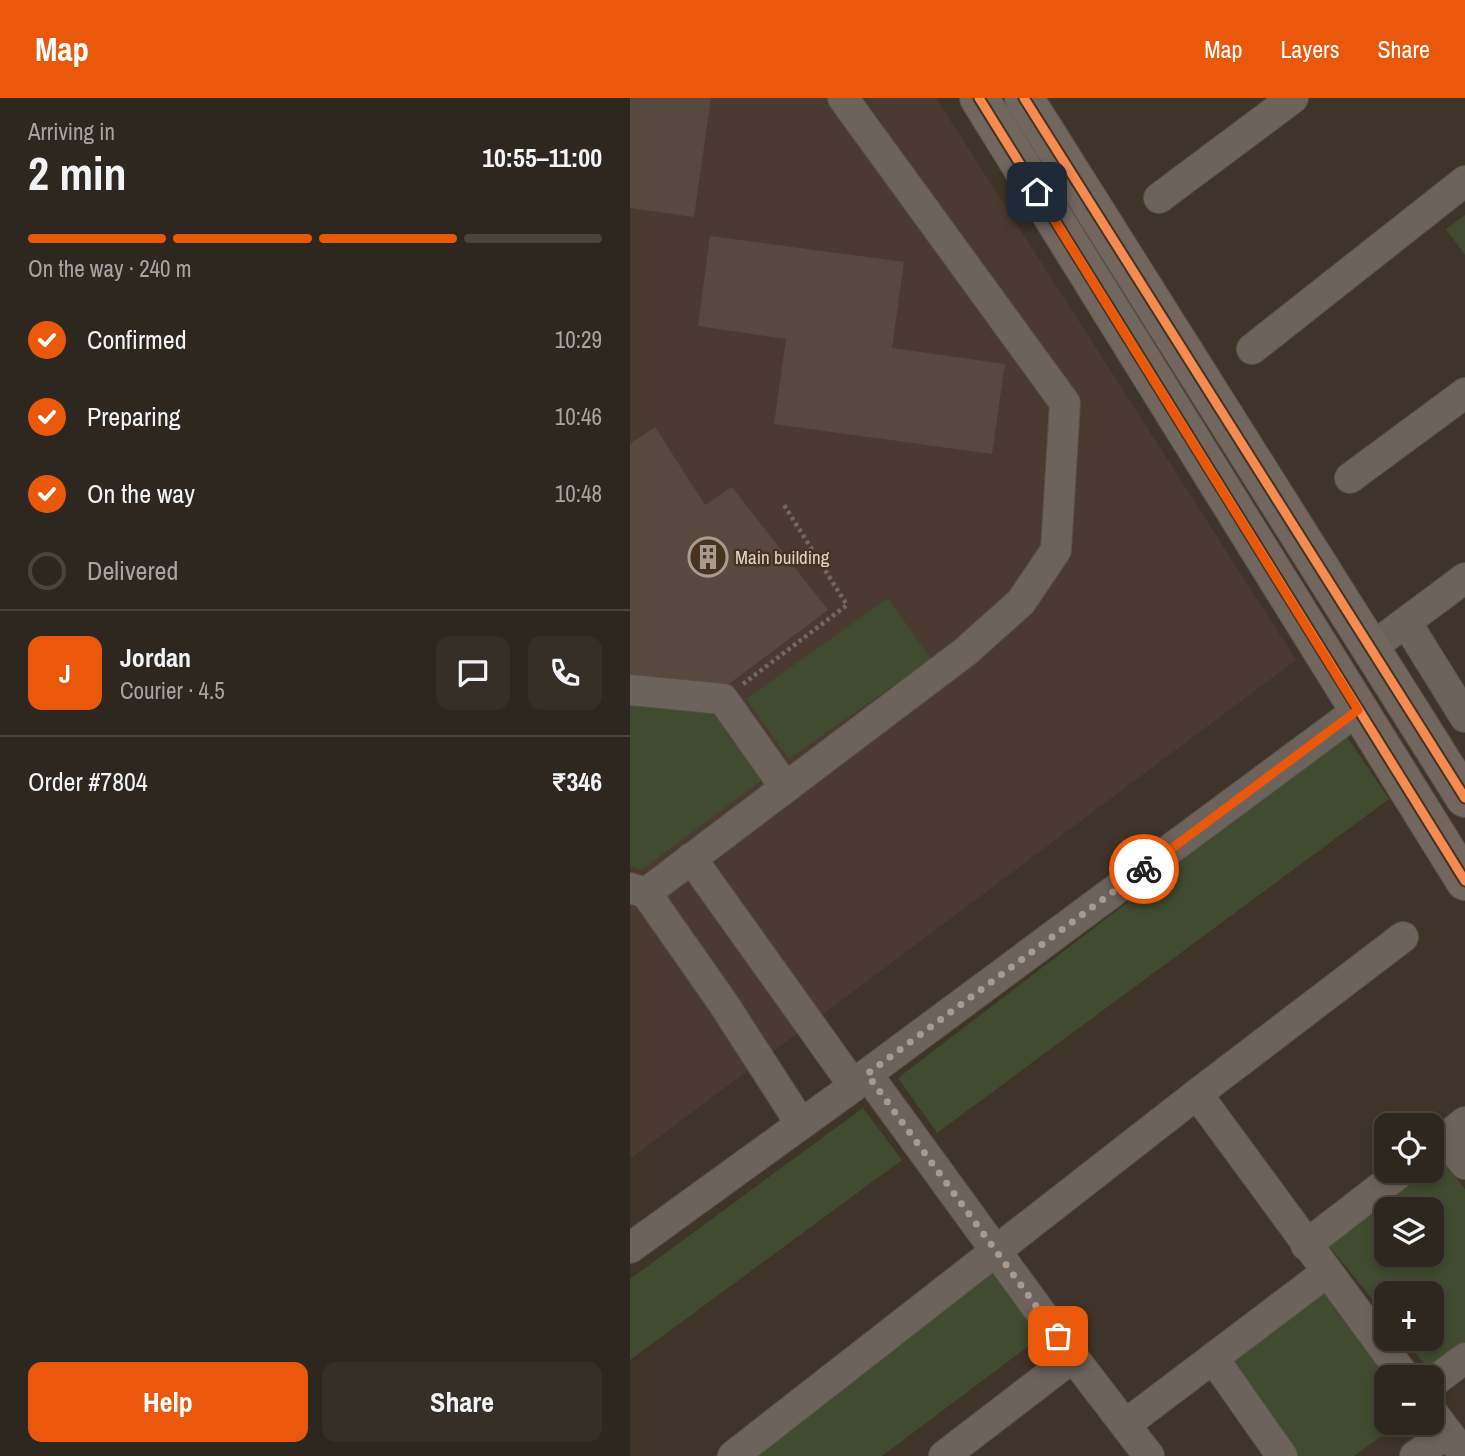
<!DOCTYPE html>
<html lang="en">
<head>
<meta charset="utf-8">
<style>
	body { margin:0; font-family:"Archivo Narrow",sans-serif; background:#362f28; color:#f1f3f6; height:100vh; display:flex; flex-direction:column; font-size:26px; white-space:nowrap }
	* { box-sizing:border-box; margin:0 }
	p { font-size:23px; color:#a7a5a4 }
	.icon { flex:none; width:38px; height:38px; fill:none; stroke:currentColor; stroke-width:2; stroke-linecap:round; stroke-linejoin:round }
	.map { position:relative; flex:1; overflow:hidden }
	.side { display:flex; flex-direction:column; background:#2e271f; width:630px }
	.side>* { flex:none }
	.controls { position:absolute; left:744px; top:1015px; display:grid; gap:14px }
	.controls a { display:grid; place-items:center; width:70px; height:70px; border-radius:14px; background:#2e271f; box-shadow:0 4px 10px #0003,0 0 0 2px #49443d; font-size:35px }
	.pin { position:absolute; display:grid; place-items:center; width:60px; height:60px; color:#fff; margin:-30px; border-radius:14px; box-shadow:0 4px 10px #0006 }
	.courier { position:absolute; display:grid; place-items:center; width:70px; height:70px; margin:-35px; border:5px solid #ea580c; border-radius:50%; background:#fff; color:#222; box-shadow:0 2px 9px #0007 }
	.headline em { font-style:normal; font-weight:700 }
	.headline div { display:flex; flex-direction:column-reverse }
	.headline { display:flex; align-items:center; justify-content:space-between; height:119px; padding:0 28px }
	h1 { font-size:46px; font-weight:700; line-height:52px }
	.bar { display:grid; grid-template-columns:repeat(4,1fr); gap:10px 7px; align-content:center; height:84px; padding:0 28px }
	.bar i { height:9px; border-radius:5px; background:#49443d }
	.bar .active { background:#ea580c }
	.bar p { grid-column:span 4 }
	.line { display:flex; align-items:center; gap:18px; padding:0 28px; border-top:2px solid #49443d }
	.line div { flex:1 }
	.round { display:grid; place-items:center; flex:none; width:74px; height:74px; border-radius:14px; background:#362f28 }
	ol { padding:0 28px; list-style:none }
	li { display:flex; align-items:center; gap:21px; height:77px }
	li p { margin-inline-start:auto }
	li .icon { padding:7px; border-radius:50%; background:#ea580c; color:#fff; stroke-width:4 }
	li:last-child { color:#a7a5a4 }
	li i { width:38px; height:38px; border:4px solid #49443d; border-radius:50% }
	.button { display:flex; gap:14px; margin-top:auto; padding:14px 28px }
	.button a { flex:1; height:80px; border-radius:14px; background:#ea580c; color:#fff; font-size:28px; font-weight:700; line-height:80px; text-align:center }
	.button a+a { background:#362f28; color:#f1f3f6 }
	header { display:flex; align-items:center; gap:42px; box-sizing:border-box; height:98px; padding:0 35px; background:#ea580c; color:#fff }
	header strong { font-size:33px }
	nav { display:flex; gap:38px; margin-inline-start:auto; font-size:24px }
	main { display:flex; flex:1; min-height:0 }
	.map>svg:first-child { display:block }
</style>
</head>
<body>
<header>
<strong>Map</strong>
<nav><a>Map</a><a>Layers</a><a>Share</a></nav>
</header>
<main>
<section class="side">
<div class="headline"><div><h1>2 min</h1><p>Arriving in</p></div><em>10:55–11:00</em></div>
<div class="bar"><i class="active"></i><i class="active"></i><i class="active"></i><i></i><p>On the way · 240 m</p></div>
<ol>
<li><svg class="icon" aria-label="check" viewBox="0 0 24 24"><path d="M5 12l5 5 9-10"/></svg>Confirmed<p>10:29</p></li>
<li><svg class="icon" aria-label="check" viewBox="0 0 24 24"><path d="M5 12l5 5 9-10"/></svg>Preparing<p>10:46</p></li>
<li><svg class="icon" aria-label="check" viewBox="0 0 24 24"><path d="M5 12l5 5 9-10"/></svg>On the way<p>10:48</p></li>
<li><i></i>Delivered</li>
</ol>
<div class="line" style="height:126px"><b class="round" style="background:#ea580c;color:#fff">J</b><div><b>Jordan</b><p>Courier · 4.5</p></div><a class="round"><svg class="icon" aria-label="chat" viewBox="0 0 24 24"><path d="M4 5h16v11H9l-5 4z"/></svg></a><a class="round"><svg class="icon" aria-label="phone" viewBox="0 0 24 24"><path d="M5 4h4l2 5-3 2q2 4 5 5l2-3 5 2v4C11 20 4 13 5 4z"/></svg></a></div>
<div class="line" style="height:91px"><div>Order #7804</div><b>₹346</b></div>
<div class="button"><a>Help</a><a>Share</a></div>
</section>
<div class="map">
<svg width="835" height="1358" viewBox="0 0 835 1358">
	<rect width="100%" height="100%" fill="#3e3429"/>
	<path fill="#4b3a31" d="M0 0H306L666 562 0 1061Z"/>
	<path fill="#404b2f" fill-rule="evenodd" d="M835 117V157L816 131Z
		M258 500 301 561 159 661 116 601Z
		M0 603 84 610 132 682 12 772 0 768Z
		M716 637 759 701 307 1035 268 980Z
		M233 1010 272 1062 0 1262V1181Z
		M810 1060 835 1091V1247L801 1274 774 1241H802V1195H756V1218L699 1148 793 1073H802V1066ZM756 1111H802V1157H756Z
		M352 1159 412 1238 252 1358H85Z
		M693 1189 761 1279H756V1325H770L724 1358H668L595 1261Z"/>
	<path fill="#574940" d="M0 0H81L64 119 0 110Z
		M80 138 274 164 262 250 375 266 362 356 144 326 156 241 68 228Z
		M25 329 75 407 102 389 198 512 88 594 0 585V346Z"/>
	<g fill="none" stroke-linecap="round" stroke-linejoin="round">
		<g stroke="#585046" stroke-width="32">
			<path id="minor" d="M529 100 663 0
				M622 251 835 83
				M720 380 835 295
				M776 524 835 619
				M741 550 835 480
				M0 592 93 601 155 689
				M61 760 224 988
				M0 790 16 795 93 905 171 1026
				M16 795 335 554 391 504 426 452 435 305 213 0
				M237 976 443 1259 519 1358
				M567 996 775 1279
				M814 1040 835 1066
				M802 1050 835 1024
				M676 1147 772 1073
				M0 1150 224 988 237 976 728 612
				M583 1260 652 1358
				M802 1285 835 1260
				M802 1314 835 1358
				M496 1326 697 1174
				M103 1358 567 996 773 839
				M314 1358 443 1259
				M785 1358 818 1335"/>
		</g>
		<g stroke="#585046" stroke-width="40">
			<path id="major" d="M349 0 835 783
				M394 0 835 700"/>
		</g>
		<path stroke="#706962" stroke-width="4.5" stroke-dasharray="3.5 3.5" stroke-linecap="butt" d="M113 586 217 507 154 407"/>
		<use href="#minor" stroke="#6c645c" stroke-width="30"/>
		<use href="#major" stroke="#71675f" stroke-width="38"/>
		<g stroke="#463421" stroke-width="13">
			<path id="cycleway" d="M349 0 835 783
				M394 0 835 700"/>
		</g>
		<use href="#cycleway" stroke="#f68b52" stroke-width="9"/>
	</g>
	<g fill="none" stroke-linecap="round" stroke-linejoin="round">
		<path stroke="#a79b90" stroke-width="7" stroke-dasharray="0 12.6" d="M428 1238 237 976 514 771"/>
		<path stroke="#ea580c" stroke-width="9" d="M407 94 728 612 514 771"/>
	</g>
	<defs>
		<g id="building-ring" transform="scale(2.0125)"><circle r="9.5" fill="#463421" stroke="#a79b90" stroke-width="1.5"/><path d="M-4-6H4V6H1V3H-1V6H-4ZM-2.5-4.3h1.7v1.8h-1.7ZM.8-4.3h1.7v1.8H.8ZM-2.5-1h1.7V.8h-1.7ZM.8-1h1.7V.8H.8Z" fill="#a79b90"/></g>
	</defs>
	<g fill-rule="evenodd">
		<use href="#building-ring" x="78" y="459"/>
	</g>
	<g text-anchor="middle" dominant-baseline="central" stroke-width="5" stroke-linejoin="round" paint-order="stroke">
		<g font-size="19" fill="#dfd3c8" stroke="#463421" text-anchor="start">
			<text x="105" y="459">Main building</text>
		</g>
	</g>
</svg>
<div class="controls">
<a><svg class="icon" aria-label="locate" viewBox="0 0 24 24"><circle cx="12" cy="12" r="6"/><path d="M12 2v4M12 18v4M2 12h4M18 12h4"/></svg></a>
<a><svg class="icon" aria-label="layers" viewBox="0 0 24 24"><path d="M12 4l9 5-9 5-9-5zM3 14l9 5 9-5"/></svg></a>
<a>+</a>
<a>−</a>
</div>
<div class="pin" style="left:428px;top:1238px;background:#ea580c"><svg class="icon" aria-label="bag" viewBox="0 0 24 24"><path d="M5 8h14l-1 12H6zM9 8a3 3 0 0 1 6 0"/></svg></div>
<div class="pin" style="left:407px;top:94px;background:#1f2937"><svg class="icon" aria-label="home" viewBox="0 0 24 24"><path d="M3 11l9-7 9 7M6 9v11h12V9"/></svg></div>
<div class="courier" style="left:514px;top:771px"><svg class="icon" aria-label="bike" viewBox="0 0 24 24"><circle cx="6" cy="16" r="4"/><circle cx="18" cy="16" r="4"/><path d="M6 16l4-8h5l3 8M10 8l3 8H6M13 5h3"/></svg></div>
</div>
</main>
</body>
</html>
